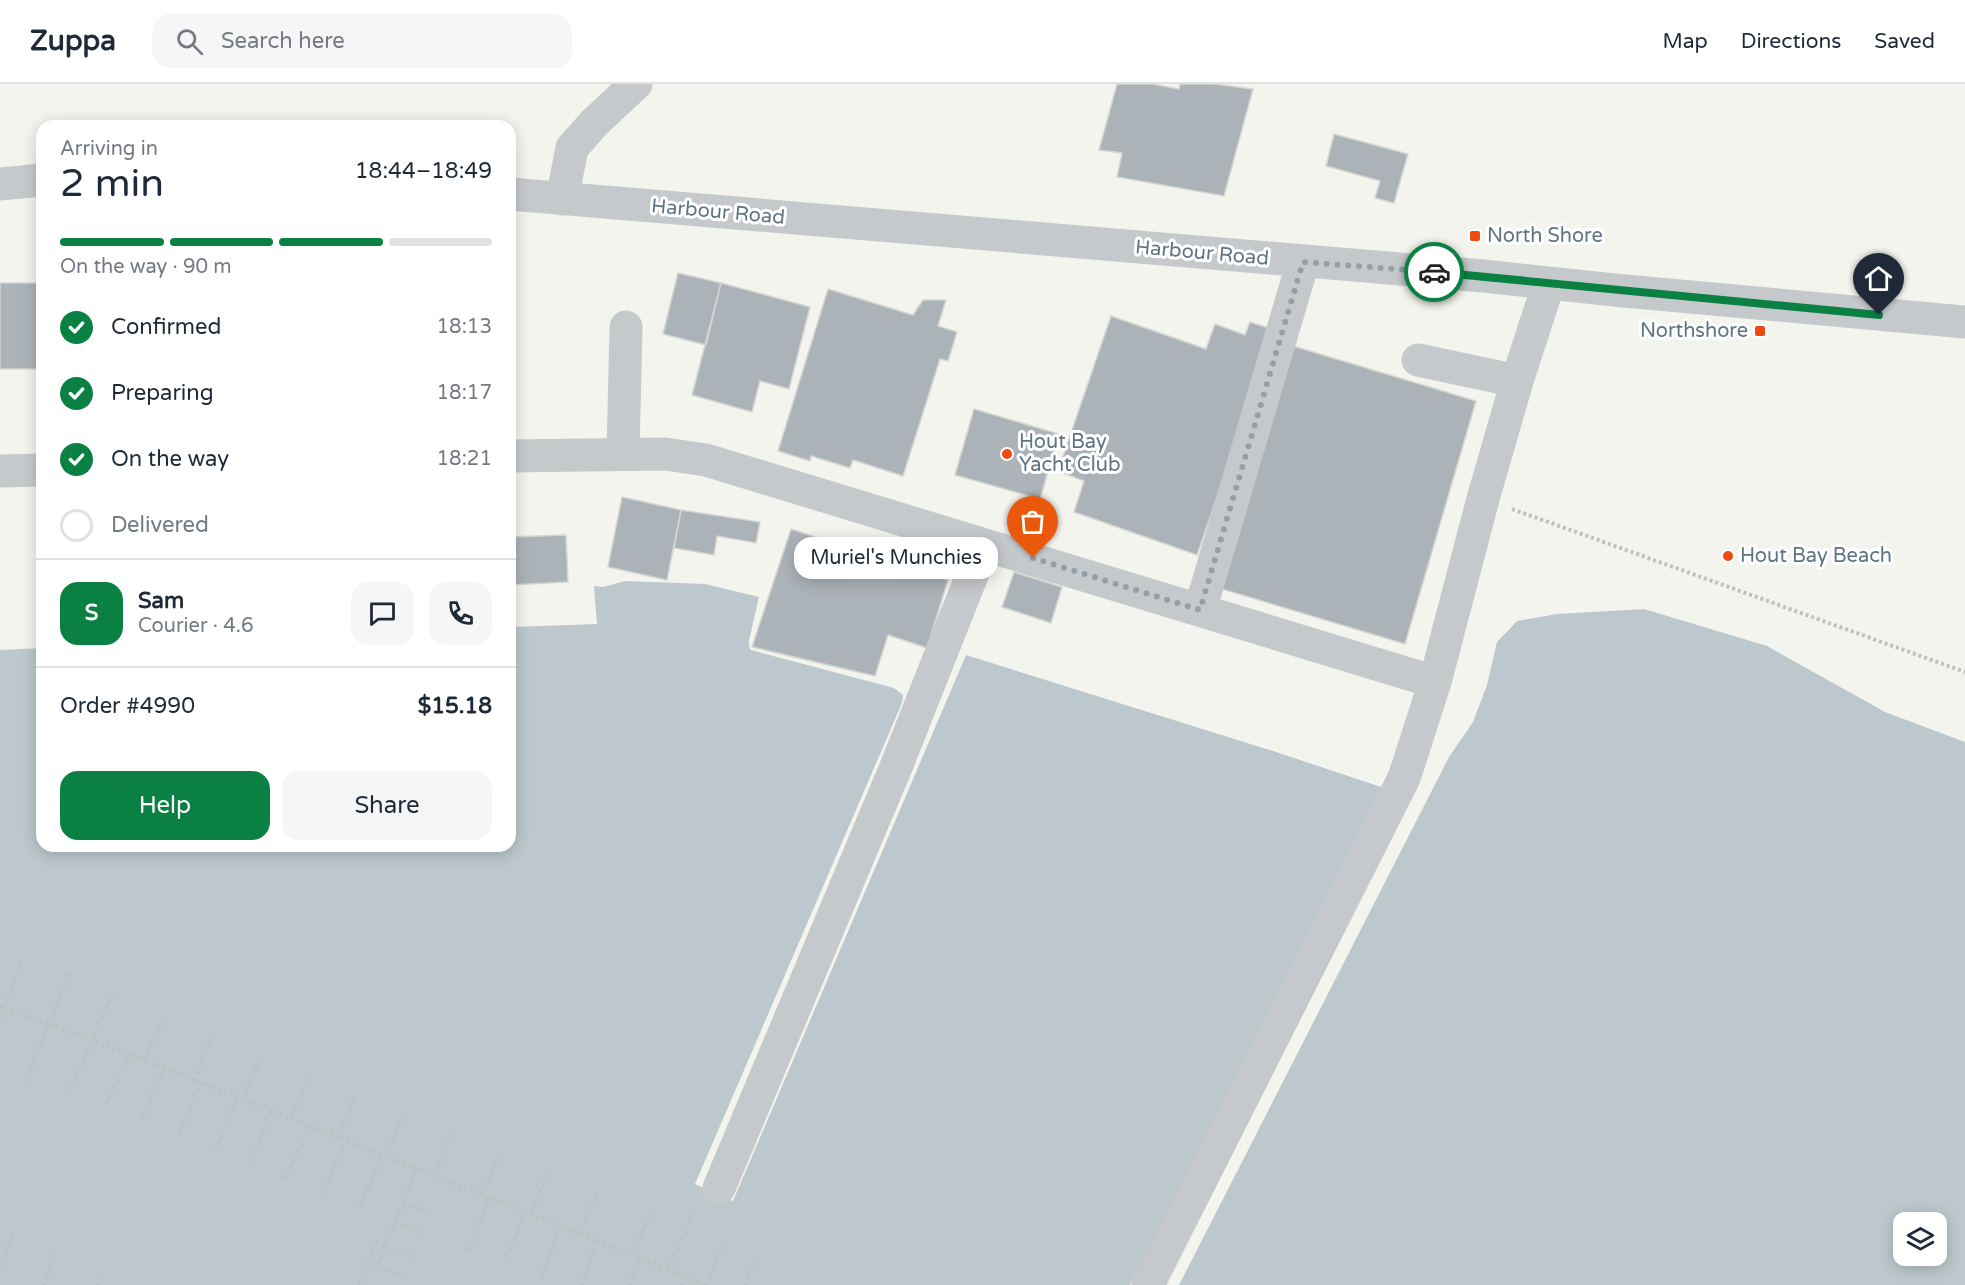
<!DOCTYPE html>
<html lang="en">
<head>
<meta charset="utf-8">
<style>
	body { margin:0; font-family:"Varela Round",sans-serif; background:#f6f6f7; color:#1f2937; height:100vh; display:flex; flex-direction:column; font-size:22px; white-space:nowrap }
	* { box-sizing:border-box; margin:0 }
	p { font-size:20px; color:#747a83 }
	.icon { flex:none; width:33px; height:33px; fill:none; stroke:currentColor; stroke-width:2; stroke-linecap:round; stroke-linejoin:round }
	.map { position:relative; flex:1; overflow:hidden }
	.drawer { position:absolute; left:36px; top:36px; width:480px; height:732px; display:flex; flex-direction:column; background:#fff; border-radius:18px; box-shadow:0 3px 15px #0003 }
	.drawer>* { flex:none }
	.controls { position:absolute; left:1893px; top:1128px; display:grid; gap:12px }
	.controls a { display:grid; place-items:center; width:54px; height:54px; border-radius:12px; background:#fff; box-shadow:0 3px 15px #0003; font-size:30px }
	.pin { position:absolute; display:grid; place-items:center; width:51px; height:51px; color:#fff; margin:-62px -26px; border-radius:50% 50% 50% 0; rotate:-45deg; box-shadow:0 0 6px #0007 }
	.pin .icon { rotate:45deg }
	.courier { position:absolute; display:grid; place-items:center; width:60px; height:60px; margin:-30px; border:4px solid #0b8043; border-radius:50%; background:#fff; color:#222; box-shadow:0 2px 8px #0007 }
	.bubble { position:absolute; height:42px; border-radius:18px; background:#fff; box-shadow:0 3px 15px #0003; font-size:20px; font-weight:600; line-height:42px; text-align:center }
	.head em { font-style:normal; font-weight:600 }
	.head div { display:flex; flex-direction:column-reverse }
	.head { display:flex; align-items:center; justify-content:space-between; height:102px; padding:0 24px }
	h1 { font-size:39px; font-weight:600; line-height:45px }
	.bar { display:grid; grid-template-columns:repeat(4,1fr); gap:9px 6px; align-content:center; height:72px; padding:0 24px }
	.bar i { height:8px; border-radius:4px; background:#e0e1e3 }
	.bar .active { background:#0b8043 }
	.bar p { grid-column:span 4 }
	.line { display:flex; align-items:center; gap:15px; padding:0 24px; border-top:2px solid #e0e1e3 }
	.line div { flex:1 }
	.round { display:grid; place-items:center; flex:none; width:63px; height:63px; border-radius:18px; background:#f6f6f7 }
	ol { padding:0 24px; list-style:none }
	li { display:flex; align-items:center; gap:18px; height:66px }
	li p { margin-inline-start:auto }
	li .icon { padding:6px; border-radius:50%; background:#0b8043; color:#fff; stroke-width:4 }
	li:last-child { color:#747a83 }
	li i { width:33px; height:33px; border:3px solid #e0e1e3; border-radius:50% }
	.action { display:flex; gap:12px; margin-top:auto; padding:12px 24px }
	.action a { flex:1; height:69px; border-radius:18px; background:#0b8043; color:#fff; font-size:24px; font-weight:600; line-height:69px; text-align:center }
	.action a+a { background:#f6f6f7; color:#1f2937 }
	header { display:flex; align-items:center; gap:36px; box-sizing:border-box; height:84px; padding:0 30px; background:#fff; border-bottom:2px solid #e0e1e3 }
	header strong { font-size:28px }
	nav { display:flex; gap:33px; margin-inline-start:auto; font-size:21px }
	.search { width:420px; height:54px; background:#f6f6f7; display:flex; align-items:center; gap:15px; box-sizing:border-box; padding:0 21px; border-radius:18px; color:#747a83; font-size:22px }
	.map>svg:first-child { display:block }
</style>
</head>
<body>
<header>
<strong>Zuppa</strong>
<div class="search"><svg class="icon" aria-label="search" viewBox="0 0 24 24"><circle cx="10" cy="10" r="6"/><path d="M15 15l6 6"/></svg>Search here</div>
<nav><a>Map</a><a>Directions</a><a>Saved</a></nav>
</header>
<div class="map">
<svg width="1965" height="1201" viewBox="0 0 1965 1201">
	<rect width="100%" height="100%" fill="#f4f4ef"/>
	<path fill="#bcc8cd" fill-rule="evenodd" d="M625 497 705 500 759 513 749 557V563L751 566 894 604 903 611 902 619 695 1100 733 1117 966 571 1273 667 1384 704 1130 1201H0V566L42 564V762H510V543L597 540 594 502 603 503Z
		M1644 525 1767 562 1885 628 1965 658V1201H1179L1449 673 1473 638 1487 601 1497 558 1517 537 1557 530ZM1904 1138H1936V1172H1904Z"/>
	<path fill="#abb3b8" stroke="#d5d5d2" stroke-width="1.5" d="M1117 0H1153L1179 5 1180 0H1214L1253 5 1224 112 1117 93 1122 69 1099 66Z
		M1334 50 1408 70 1394 119 1375 114 1380 97 1326 82Z
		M678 189 721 199 706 261 663 250Z
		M0 199H42V285H0Z
		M721 199 810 223 789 305 760 297 752 328 692 311Z
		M828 205 913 231 923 216H946L938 242 957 248 948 277 940 275 903 392 853 376 850 384 811 372 810 377 778 367Z
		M1111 232 1206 265 1215 240 1245 251 1250 238 1275 246 1197 471 1074 428 1084 397 1058 387Z
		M1293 262 1476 317 1405 560 1222 505Z
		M974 325 1059 350 1040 415 955 391Z
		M622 413 681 426 667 496 608 483Z
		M681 426 760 438 756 459 717 452 714 471 674 464Z
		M791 445 948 496 927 564 888 551 875 592 752 563Z
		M566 451 568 498 510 501V453Z
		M1014 488 1062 503 1051 539 1002 523Z"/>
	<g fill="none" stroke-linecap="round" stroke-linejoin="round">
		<path stroke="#bec0c2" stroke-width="4" stroke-dasharray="3 3" stroke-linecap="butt" d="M1512 425 1965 588
			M0 922 145 976 667 1185
			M0 935 21 878
			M145 976 162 936
			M194 996 211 955
			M25 998 70 889
			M70 1006 114 907
			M243 1016 260 974
			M106 1020 129 970
			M141 1035 165 985
			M291 1035 308 994
			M179 1051 201 999
			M338 1054 355 1012
			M215 1066 238 1014
			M386 1072 403 1031
			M250 1081 271 1027
			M434 1091 451 1051
			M285 1095 309 1042
			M483 1111 499 1070
			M322 1113 345 1056
			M403 1119 432 1129
			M359 1125 382 1071
			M695 1126 667 1185 703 1201
			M530 1130 548 1089
			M395 1138 423 1150
			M580 1150 597 1109
			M469 1167 489 1113
			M633 1171 650 1130
			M505 1178 525 1128
			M0 1182 13 1151
			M377 1182 407 1194
			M375 1186 417 1085
			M542 1194 560 1142
			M43 1201 56 1168
			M98 1201 103 1188
			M359 1201 376 1157 414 1174
			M581 1201 597 1157
			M629 1201 639 1173
			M682 1201 684 1193
			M706 1201 723 1161
			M745 1201 755 1177"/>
		<path stroke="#c6c9cc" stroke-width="33" d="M0 100 42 96
			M510 110 1483 192 1614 206 1965 238
			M562 115 572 64 595 38 636 0
			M1418 276 1517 297
			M623 370 626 243
			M510 372 665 370 706 376 1435 598
			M0 387 42 386
			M1200 526 1303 178
			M719 1104 898 678 984 461
			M1148 1201 1404 694 1435 598 1483 415 1517 297 1549 199"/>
	</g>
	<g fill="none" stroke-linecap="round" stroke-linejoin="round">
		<path stroke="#94a0a9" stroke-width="6" stroke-dasharray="0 10.8" d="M1033 474 1200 526 1303 178 1434 188"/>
		<path stroke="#0b8043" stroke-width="8" d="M1434 188 1879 231"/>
	</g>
	<g fill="#f24811" stroke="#fff" stroke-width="2">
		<rect x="1469" y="146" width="12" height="12" rx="3"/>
		<rect x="1754" y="241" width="12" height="12" rx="3"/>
		<circle cx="1007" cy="370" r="6"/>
		<circle cx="1728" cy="472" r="6"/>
	</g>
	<g text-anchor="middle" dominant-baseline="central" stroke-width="6" stroke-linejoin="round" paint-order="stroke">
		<g font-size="20" fill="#607383" stroke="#fff">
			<text transform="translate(718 128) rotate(5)">Harbour Road</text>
			<text transform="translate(1202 169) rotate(5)">Harbour Road</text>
		</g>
		<g font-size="20" fill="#607383" stroke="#fff" text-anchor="start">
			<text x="1487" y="152">North Shore</text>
			<text x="1748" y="247" text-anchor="end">Northshore</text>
			<text x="1019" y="358">Hout Bay<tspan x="1019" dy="23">Yacht Club</tspan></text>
			<text x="1740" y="472">Hout Bay Beach</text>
		</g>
	</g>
</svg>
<div class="controls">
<a><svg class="icon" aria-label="layers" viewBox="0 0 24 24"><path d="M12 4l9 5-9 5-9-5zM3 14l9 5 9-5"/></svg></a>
</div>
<div class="pin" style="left:1033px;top:474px;background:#ea580c"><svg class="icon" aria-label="bag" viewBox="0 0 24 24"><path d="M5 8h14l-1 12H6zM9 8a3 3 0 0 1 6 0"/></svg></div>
<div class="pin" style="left:1879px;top:231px;background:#1f2937"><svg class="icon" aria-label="home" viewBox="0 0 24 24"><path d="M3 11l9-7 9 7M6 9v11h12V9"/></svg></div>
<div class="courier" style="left:1434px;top:188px"><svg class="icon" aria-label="car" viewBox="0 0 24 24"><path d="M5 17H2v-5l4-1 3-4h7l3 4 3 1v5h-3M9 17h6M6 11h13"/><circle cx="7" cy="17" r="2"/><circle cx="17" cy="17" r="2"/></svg></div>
<div class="bubble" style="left:794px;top:453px;width:204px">Muriel's Munchies</div>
<section class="drawer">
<div class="head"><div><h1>2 min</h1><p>Arriving in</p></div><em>18:44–18:49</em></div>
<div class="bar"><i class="active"></i><i class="active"></i><i class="active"></i><i></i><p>On the way · 90 m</p></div>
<ol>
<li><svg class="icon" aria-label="check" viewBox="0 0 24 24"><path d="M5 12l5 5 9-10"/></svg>Confirmed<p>18:13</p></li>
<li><svg class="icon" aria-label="check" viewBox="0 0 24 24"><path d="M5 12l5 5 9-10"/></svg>Preparing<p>18:17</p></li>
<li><svg class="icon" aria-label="check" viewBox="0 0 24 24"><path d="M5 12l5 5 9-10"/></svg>On the way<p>18:21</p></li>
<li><i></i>Delivered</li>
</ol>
<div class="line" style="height:108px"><b class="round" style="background:#0b8043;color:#fff">S</b><div><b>Sam</b><p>Courier · 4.6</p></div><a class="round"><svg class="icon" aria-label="chat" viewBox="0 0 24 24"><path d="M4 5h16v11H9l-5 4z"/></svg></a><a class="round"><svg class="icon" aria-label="phone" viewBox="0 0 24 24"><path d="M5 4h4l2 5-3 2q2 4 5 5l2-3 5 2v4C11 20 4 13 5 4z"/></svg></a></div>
<div class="line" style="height:78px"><div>Order #4990</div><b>$15.18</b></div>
<div class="action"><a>Help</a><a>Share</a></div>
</section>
</div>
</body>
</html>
